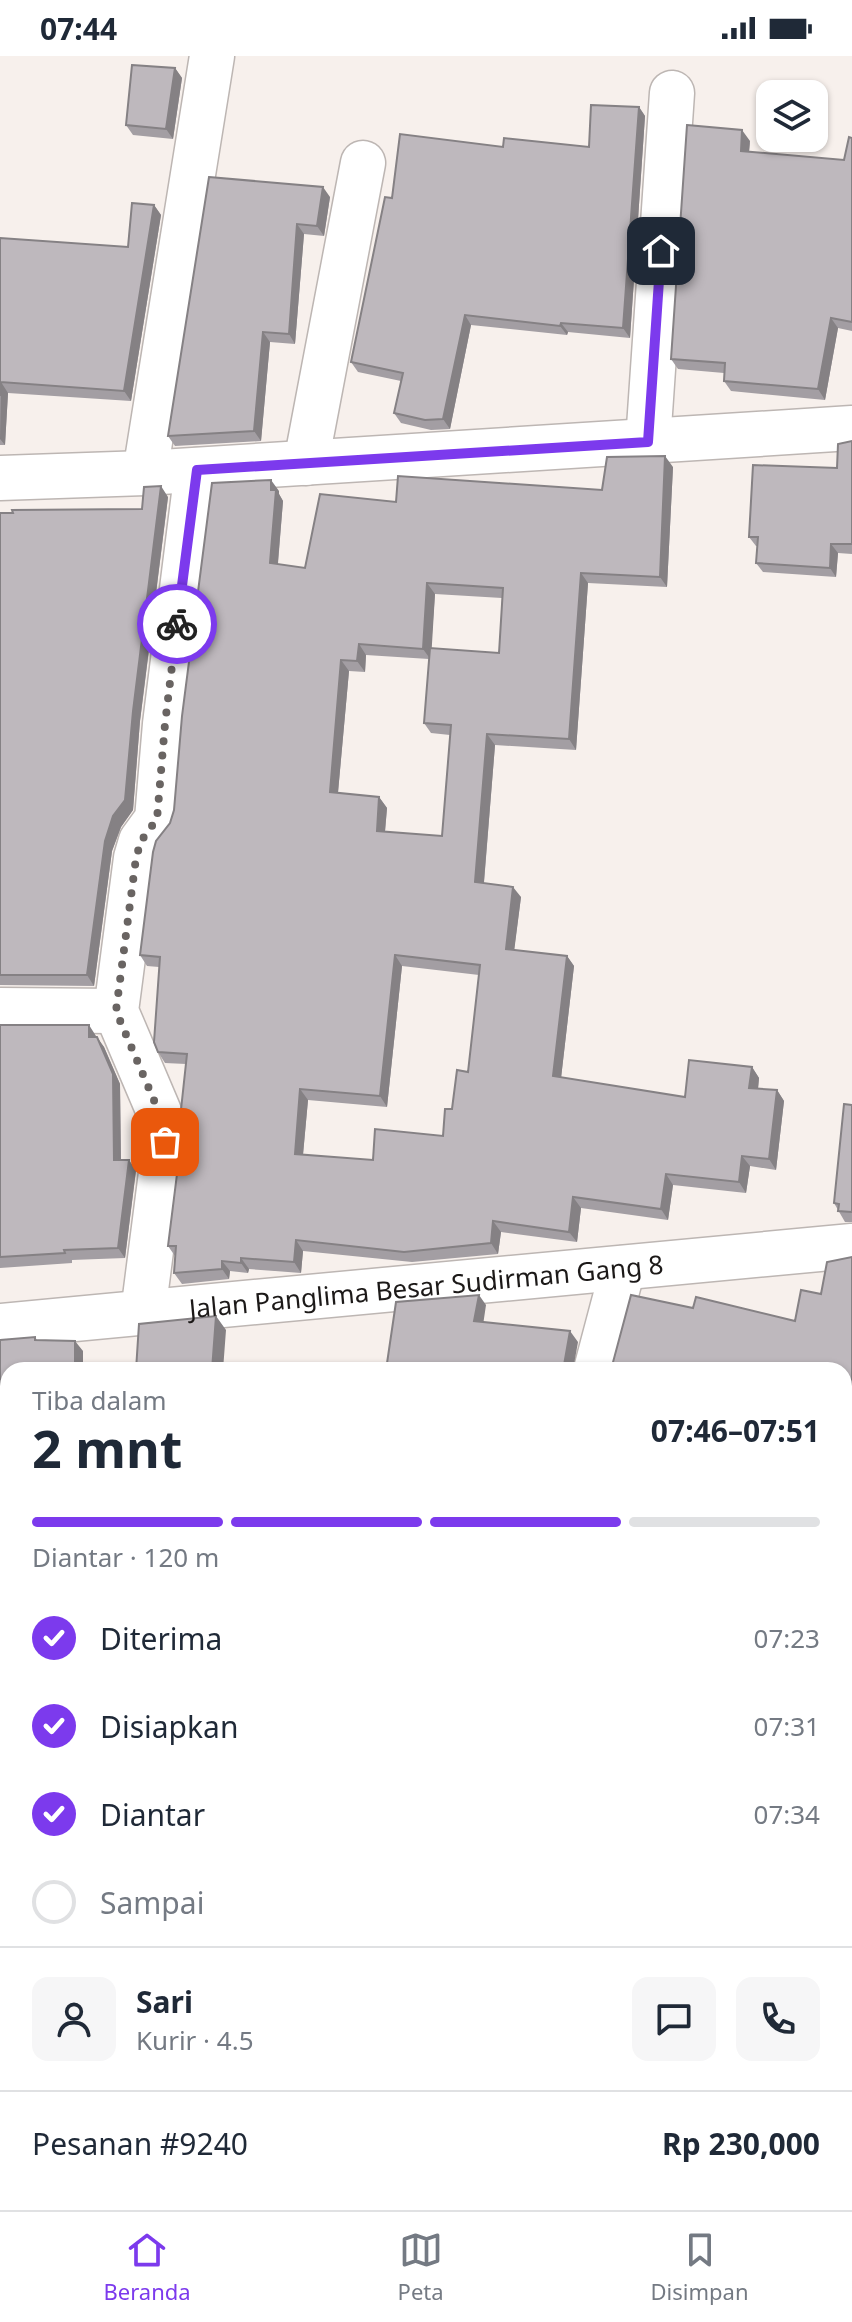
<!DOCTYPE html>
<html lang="id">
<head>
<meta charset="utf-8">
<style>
	body { margin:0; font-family:"Noto Sans",sans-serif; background:#f6f6f7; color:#1f2937; height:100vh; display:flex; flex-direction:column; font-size:30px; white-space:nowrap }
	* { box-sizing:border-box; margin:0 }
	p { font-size:26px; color:#747a83 }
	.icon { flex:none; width:44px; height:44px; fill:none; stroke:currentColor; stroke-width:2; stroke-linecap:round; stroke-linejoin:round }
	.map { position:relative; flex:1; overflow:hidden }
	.drawer { position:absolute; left:0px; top:1306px; width:852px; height:848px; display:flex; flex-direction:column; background:#fff; border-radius:24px 24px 0 0; box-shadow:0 2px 6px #0004 }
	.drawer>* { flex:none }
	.buttons { position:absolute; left:756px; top:24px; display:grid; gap:16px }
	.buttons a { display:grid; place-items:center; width:72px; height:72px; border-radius:16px; background:#fff; box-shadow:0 2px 6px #0004; font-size:40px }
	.pin { position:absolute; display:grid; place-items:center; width:68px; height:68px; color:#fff; margin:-34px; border-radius:16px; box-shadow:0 4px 12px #0006 }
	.courier { position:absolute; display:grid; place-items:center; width:80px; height:80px; margin:-40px; border:6px solid #7c3aed; border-radius:50%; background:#fff; color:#222; box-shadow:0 2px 10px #0007 }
	.head em { font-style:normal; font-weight:700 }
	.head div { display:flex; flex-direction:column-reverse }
	.head { display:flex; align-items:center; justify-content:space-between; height:136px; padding:0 32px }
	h1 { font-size:52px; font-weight:700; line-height:60px }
	.bar { display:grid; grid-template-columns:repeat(4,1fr); gap:12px 8px; align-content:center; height:96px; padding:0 32px }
	.bar i { height:10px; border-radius:6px; background:#e0e1e3 }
	.bar .active { background:#7c3aed }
	.bar p { grid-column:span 4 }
	.line { display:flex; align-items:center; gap:20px; padding:0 32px; border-top:2px solid #e0e1e3 }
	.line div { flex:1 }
	.round { display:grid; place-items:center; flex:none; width:84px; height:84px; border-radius:16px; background:#f6f6f7 }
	ol { padding:0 32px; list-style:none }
	li { display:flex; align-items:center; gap:24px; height:88px }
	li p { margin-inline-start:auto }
	li .icon { padding:8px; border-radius:50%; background:#7c3aed; color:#fff; stroke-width:4 }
	li:last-child { color:#747a83 }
	li i { width:44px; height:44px; border:4px solid #e0e1e3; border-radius:50% }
	.status { display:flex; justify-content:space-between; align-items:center; height:56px; padding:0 40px; background:#fff; direction:ltr }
	.status svg { height:22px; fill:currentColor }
	.tab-bar { display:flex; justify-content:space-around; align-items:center; height:112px; border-top:2px solid #e0e1e3; background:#fff; font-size:22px; color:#747a83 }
	.tab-bar a { display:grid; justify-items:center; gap:4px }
	.tab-bar .active { color:#7c3aed }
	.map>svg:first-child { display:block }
</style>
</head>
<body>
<div class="status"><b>07:44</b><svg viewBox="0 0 49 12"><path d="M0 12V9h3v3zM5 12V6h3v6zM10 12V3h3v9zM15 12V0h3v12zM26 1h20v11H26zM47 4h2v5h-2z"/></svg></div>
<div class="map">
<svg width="852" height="2154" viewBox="0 0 852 2154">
	<rect width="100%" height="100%" fill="#f7f0ec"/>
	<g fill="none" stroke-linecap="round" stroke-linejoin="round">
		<g stroke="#bdb6b3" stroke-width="47">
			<g id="minor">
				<path d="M648 386 672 37"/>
				<path d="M306 407 363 107"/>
				<path d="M145 417 212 0"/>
				<path d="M0 422 145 417 852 372"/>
				<path d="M0 954 116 955"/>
				<path d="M143 1257 165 1086 159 1056 116 955 136 802 141 785 157 763 165 668 197 414"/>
				<path id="s1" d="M0 1270 852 1190"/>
				<path d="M596 1314 623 1212"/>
				<path d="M80 2154 81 2146"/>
				<path d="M351 2154 352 2146"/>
			</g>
		</g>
		<use href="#minor" stroke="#fff" stroke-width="44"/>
	</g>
	<path fill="#a39ea3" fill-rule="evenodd" d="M175 12 182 22 173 83 133 79 126 69Z
		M639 51 645 60 630 282 568 276 567 279 471 269 450 373 431 374 401 367 394 357 401 325 358 316 351 306 392 142 503 91H589Z
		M852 82V275L838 272 825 344 731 335 724 325V317L678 313 671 303 750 85 749 96 844 104Z
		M209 121 330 141 324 180 304 178 295 288 270 286 261 385 175 390 168 380Z
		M154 149 161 159 131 345 8 337 5 389H0V182L128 191Z
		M852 385V498L838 497 836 521 763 516 756 507 758 490H756L749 481 837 412Z
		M673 411 667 531 588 527 576 694 495 689 484 827 521 841 514 894 567 900 574 910 561 1022 685 1041 752 1011 759 1022 758 1033 777 1034 784 1045 776 1114 750 1110 746 1137 673 1129 668 1164 581 1152 577 1186 501 1176 498 1198 412 1206 303 1195 301 1217 249 1213 248 1217 230 1215 229 1223 182 1228 174 1217 175 1200 168 1190 182 1078 186 1008 165 1007 158 996 159 911 147 910 140 899 170 767 279 435V438L283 445 278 508 305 512 396 446 602 434ZM435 538 502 542 499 597 431 592ZM366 599 429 603 424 667 431 677 450 679 442 780 385 776 387 752 379 741 338 737 349 615 365 616ZM402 910 479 919 468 1016 452 1053 443 1080 373 1104 303 1099 308 1044 387 1051Z
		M168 441 140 665 133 754 121 771 112 795 94 930 0 929V457L142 453Z
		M0 969 96 981 104 991 120 1028 121 1104 136 1114 125 1202 72 1204V1207L0 1212Z
		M852 1049V1166H845L834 1147Z
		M852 1201V2124H844V1314L693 1252 795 1265 821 1238Z
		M35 1281 37 1284 83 1295 8 1314V1434H0V1284Z"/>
	<path fill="#858184" d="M175 12 182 22 173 83 166 73Z
		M639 51 645 60 630 282 623 272Z
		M742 74 750 85 748 106 741 95Z
		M323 131 330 141 324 180 317 170Z
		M154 149 161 159 131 345 124 335Z
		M297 168 304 178 295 288 289 278Z
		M465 259 471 269 450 373 443 363Z
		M831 262 838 272 825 344 818 333Z
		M561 267 568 276 567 279 560 270Z
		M263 276 270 286 261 385 254 375Z
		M1 326 8 337 5 389 0 383Z
		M665 400 673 411 667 531 660 521Z
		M271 424 279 435V438L283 445 277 517 270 507Z
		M161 430 168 441 140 665 133 754 121 771 112 795 94 930 87 919 105 785 133 655Z
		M831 488 838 497 836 521 830 512Z
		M581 517 588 527 576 694 569 683Z
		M427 527 435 538 431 604 423 593Z
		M359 588 366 599 365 616 357 605Z
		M341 604 349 615 337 747 330 736Z
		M487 678 495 689 483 837 475 826Z
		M379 741 387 752 384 786 377 775Z
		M513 831 521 841 513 904 506 893Z
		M395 899 402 910 387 1051 380 1040Z
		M567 900 574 910 560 1031 553 1020Z
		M89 969 96 980V991L89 981Z
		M97 981 104 991 120 1028 121 1115 114 1104Z
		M752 1011 759 1022 757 1043 749 1032Z
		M300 1033 308 1044 302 1109 295 1098Z
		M777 1034 784 1045 776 1114 769 1103Z
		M742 1100 750 1110 746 1137 739 1126Z
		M129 1104 136 1114 125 1202 118 1192Z
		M666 1118 673 1129 668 1164 661 1153Z
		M573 1141 581 1152 577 1186 569 1176Z
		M493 1165 501 1176 498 1198 491 1187Z
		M296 1184 303 1195 301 1217 294 1206Z
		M241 1202 249 1213 248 1217 241 1207Z
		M222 1205 230 1215 229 1223 222 1213Z
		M479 1239 486 1249 482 1276 474 1265Z
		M216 1260 226 1274 223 1314H212Z
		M570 1275 578 1286 573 1314H567L564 1309Z
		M75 1285 83 1295V1314H75Z
		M49 2146H56L57 2154H50Z
		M320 2146H327L328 2154H321Z
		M557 2146H566L565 2154H557Z
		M804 2146H812L811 2154H803Z"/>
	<path fill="#beb8bd" stroke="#858184" stroke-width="2" fill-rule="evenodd" d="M132 9 175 12 166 73 126 69Z
		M591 49 639 51 623 272 561 267 560 270 465 259 443 363 425 364 394 357 403 317 351 306 385 141 392 142 400 78 503 91 504 82 589 91Z
		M687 69 742 74 741 95 844 104 849 81 852 82V266L831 262 818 333 724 325 725 307 671 303Z
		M209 121 323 131 317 170 297 168 289 278 263 276 254 375 168 380Z
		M132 147 154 149 124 335 1 326 0 340V182L128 191Z
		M852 385V488H831L830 512 756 507 758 481H749L753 409 837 412 838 388Z
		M665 400 660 521 581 517 569 683 487 678 475 826 513 831 506 893 567 900 553 1020 685 1041 689 1004 752 1011 749 1032 777 1034 769 1103 742 1100 739 1126 666 1118 661 1153 573 1141 569 1176 493 1165 491 1187 404 1196 296 1184 294 1206 241 1202V1207L222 1205V1213L174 1217 176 1190H168L182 1078 180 1063 187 998 158 996 154 986 160 901 140 899 153 796 156 785 170 767 174 754 182 660 212 427 271 424V434H276L270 507 305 512 320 438 396 446 398 420 602 434 607 401ZM427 527 503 532 499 597 430 592 424 667 451 669 442 780 377 775 379 741 330 736 341 604 357 605 359 588 423 593ZM395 899 480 909 468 1016 457 1014 452 1053H445L443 1080 375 1073 373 1104 295 1098 300 1033 380 1040Z
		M161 430 133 655 125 744 113 760 105 785 87 919H0V457H13L12 454 142 453 144 431Z
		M0 969H89V981H97L113 1018 114 1104H129L118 1192 64 1194 65 1197 0 1201Z
		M844 1048 852 1049V1156L838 1155 839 1148 834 1147Z
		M852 1201V2114H844V1314H610L612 1310 631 1239 693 1252 696 1241 795 1265 801 1234 821 1238 827 1206Z
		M479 1239 474 1265 570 1275 564 1309 567 1314H386L396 1246Z
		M216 1260 212 1314H136L139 1268Z
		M35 1281V1284L75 1285V1314H8V1424L0 1423V1284Z
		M0 1892 8 1893V2146H49L50 2154H0Z
		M97 2146H320L321 2154H94Z
		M368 2146H557V2154H365Z
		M691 2146H804L803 2154H690Z"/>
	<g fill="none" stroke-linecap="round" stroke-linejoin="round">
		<path stroke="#696462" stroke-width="8" stroke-dasharray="0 14.4" d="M165 1086 159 1056 116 955 136 802 141 785 157 763 165 668 177 568"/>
		<path stroke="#7c3aed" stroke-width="10" d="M177 568 197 414 648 386 661 195"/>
	</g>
	<g text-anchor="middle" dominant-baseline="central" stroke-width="6" stroke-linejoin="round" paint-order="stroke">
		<g font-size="26" fill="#1c1918" stroke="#f7f0ec">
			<text stroke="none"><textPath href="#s1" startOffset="428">Jalan Panglima Besar Sudirman Gang 8</textPath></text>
		</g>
	</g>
</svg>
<div class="buttons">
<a><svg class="icon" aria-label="layers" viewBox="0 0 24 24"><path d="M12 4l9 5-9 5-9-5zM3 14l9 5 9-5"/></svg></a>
</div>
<div class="pin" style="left:165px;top:1086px;background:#ea580c"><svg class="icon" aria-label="bag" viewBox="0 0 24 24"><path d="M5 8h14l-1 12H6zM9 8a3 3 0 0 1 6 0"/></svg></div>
<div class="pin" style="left:661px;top:195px;background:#1f2937"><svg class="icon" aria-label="home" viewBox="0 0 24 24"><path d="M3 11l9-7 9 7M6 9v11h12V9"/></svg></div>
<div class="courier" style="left:177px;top:568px"><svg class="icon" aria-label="bike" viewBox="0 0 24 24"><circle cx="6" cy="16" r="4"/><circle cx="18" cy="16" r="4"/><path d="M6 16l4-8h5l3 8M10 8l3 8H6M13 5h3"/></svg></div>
<section class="drawer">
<div class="head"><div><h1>2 mnt</h1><p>Tiba dalam</p></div><em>07:46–07:51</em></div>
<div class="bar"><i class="active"></i><i class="active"></i><i class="active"></i><i></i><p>Diantar · 120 m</p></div>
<ol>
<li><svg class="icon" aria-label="check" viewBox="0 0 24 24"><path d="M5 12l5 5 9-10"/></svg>Diterima<p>07:23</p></li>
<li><svg class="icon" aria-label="check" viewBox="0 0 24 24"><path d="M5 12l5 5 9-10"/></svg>Disiapkan<p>07:31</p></li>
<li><svg class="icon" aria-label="check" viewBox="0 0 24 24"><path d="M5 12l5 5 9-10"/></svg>Diantar<p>07:34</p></li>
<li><i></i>Sampai</li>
</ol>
<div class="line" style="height:144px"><a class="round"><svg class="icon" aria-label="person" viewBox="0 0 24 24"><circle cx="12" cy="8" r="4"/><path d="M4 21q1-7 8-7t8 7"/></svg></a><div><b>Sari</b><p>Kurir · 4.5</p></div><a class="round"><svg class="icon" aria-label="chat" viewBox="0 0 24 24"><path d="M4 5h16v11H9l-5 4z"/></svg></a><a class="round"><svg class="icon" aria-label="phone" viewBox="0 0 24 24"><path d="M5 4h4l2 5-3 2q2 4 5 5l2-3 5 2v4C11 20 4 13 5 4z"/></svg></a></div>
<div class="line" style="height:104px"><div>Pesanan #9240</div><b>Rp 230,000</b></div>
</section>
</div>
<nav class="tab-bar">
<a class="active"><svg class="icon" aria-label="home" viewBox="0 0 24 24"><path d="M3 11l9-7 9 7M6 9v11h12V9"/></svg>Beranda</a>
<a><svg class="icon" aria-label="map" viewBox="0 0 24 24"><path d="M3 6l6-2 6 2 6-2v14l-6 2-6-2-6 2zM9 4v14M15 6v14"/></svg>Peta</a>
<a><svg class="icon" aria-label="saved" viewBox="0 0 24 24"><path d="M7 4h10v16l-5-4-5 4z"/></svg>Disimpan</a>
</nav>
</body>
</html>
